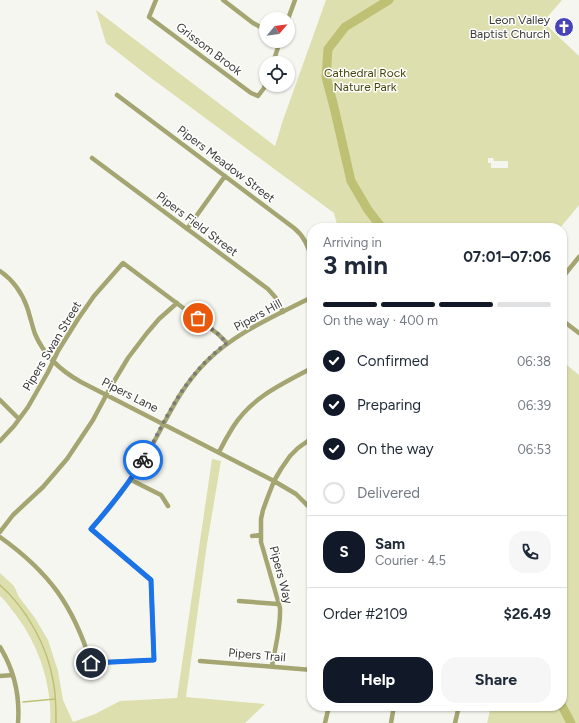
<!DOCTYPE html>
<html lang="en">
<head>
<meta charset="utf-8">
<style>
	body { margin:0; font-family:Figtree,sans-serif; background:#f6f6f7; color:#1f2937; height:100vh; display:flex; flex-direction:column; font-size:15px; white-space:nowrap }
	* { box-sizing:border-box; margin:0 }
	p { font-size:13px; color:#747a83 }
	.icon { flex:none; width:22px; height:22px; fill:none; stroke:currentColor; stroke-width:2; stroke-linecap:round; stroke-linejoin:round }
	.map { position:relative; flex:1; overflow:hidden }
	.details { position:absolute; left:307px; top:223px; width:260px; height:488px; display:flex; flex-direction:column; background:#fff; border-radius:16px; box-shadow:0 1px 3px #0004 }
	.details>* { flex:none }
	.needle { width:26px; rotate:61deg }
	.fabs { position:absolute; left:259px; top:12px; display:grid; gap:8px }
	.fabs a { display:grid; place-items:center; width:36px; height:36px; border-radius:50%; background:#fff; box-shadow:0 1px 3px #0004; font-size:20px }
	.pin { position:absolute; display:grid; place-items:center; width:34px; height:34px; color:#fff; margin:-17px; border:2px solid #fff; border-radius:50%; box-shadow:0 1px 4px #0007 }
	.courier { position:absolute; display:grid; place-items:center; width:40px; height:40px; margin:-20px; border:3px solid #1a73e8; border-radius:50%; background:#fff; color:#222; box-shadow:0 1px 5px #0007 }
	.summary em { font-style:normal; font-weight:700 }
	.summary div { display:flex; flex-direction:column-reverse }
	.summary { display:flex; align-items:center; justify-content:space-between; height:68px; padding:0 16px }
	h1 { font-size:26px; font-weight:700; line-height:30px }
	.bar { display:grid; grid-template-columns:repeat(4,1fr); gap:6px 4px; align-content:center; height:48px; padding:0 16px }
	.bar i { height:5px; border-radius:3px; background:#e0e1e3 }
	.bar .active { background:#111827 }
	.bar p { grid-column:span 4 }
	.line { display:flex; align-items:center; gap:10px; padding:0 16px; border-top:1px solid #e0e1e3 }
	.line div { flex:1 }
	.round { display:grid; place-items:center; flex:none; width:42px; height:42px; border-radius:16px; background:#f6f6f7 }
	ol { padding:0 16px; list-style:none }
	li { display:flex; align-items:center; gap:12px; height:44px }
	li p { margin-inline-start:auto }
	li .icon { padding:4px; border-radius:50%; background:#111827; color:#fff; stroke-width:4 }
	li:last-child { color:#747a83 }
	li i { width:22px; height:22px; border:2px solid #e0e1e3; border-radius:50% }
	.action { display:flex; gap:8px; margin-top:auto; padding:8px 16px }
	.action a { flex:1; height:46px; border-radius:16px; background:#111827; color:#fff; font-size:16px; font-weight:700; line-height:46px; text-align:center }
	.action a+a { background:#f6f6f7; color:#1f2937 }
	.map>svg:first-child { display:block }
</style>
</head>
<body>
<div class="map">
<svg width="579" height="723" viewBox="0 0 579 723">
	<rect width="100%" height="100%" fill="#f6f6f1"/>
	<path fill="#dddfae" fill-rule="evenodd" d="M326 0H562L543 22 579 56V205L560 228H338L334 213 147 75 106 43 96 10 275 146 283 120ZM488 158H493L494 161H508V168H491V163H488Z
		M562 361 579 375V723H487L491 706H562Z
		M212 459 221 461 207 544 186 697 265 704 245 723H50C51 717 50 711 50 704 47 670 34 637 12 610 8 605 5 600 0 596V573L14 586 19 597 35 618 48 640 58 671 63 700 73 722 95 714 120 701 177 698Z"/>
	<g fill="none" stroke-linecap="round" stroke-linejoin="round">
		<path stroke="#bec073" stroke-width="1.5" d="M0 585C27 609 47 646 53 680 56 694 56 709 56 723
			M23 702 55 699"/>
		<path stroke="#bec073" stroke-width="9" d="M382 228 368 210 351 181 334 107 326 77 328 49 345 27 389 0
			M562 706 571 723"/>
		<path stroke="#a4a571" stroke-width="4.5" d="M156 0 149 17 251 93 258 96 264 88 266 82
			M223 0 253 23 266 30
			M288 19 295 0
			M273 63 280 41
			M117 95 294 228C304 236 308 246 312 259
			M92 158 268 289 276 298 283 312
			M187 229 225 176
			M0 271C13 280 22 293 27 307 30 316 32 325 35 334 44 355 61 371 81 382L274 481 296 494 312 510
			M562 278 579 257
			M562 320 579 333
			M0 400 19 419
			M0 441 14 426 28 407 48 372 58 351 78 319 94 296 123 263 218 334 227 343
			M219 452C223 444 228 435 233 427 252 397 282 384 312 368
			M131 480 161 495 163 498 168 506
			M0 532 13 515 43 487 67 459 93 420 110 388 128 358 147 333 159 319 177 303
			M252 536 261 535
			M0 537C49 572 73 605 91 663L154 660 151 580 91 529C113 505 133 479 149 451 167 419 179 389 206 362 236 332 275 316 312 297
			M239 601 278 604
			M0 647C14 670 20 697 18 723
			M200 661 312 670
			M272 666C275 647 281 628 280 608L261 542V519L263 510 267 499 274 481 281 469 290 456 298 448 312 438
			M0 676 13 675
			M325 723 329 706
			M391 723 394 706
			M455 723 459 706"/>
	</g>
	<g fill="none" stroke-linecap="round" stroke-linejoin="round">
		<path stroke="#7b7b78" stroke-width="4" stroke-dasharray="0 7.2" d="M143 460C153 445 160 427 170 411 184 385 203 361 227 343L218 334 198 318"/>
		<path stroke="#1a73e8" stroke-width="5" d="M91 663 154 660 151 580 91 529C110 507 128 485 143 460"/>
	</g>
	<defs>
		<g id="church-disc" transform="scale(1)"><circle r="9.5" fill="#4943ba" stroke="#fff"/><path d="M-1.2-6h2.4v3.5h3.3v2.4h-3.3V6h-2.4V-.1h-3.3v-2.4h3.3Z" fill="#fff"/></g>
	</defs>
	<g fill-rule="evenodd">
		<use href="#church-disc" x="564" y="27"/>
	</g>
	<g text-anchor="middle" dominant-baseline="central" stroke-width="3" stroke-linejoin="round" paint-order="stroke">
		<g font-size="12" fill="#393937" stroke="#fff" text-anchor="end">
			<text x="550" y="20">Leon Valley<tspan x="550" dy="14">Baptist Church</tspan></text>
		</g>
		<g font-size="12" fill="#393937" stroke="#fff">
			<text transform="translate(209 49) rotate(37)">Grissom Brook</text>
			<text transform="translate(226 164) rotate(37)">Pipers Meadow Street</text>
			<text transform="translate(197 224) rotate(37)">Pipers Field Street</text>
			<text transform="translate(258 315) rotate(-29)">Pipers Hill</text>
			<text transform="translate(52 346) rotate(-59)">Pipers Swan Street</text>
			<text transform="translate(130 395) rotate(27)">Pipers Lane</text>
			<text transform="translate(281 575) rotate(75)">Pipers Way</text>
			<text transform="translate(257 655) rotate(5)">Pipers Trail</text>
		</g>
		<g font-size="12" fill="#47460a" stroke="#fff">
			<text x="365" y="73">Cathedral Rock<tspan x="365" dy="14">Nature Park</tspan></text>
		</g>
	</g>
</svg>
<div class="fabs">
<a><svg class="needle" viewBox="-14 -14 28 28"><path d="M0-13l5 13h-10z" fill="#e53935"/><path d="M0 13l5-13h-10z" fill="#747a83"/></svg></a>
<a><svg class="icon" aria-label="locate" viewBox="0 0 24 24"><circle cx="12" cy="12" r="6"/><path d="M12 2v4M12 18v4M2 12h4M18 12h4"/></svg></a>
</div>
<div class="pin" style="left:198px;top:318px;background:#ea580c"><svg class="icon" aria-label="bag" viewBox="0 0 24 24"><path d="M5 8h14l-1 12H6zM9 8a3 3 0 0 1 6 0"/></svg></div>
<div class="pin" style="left:91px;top:663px;background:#1f2937"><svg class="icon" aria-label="home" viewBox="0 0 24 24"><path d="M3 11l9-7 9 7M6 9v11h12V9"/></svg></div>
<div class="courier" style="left:143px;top:460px"><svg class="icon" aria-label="bike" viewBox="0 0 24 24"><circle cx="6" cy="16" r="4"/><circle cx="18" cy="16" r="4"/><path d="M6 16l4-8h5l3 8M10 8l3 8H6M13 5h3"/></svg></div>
<section class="details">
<div class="summary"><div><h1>3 min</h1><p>Arriving in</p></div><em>07:01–07:06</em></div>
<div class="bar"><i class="active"></i><i class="active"></i><i class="active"></i><i></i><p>On the way · 400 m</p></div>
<ol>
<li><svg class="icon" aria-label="check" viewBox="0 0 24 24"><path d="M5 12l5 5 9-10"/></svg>Confirmed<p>06:38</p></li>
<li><svg class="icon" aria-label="check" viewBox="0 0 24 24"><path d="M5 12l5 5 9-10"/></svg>Preparing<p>06:39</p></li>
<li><svg class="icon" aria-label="check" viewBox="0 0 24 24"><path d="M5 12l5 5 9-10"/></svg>On the way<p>06:53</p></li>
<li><i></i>Delivered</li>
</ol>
<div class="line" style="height:72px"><b class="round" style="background:#111827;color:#fff">S</b><div><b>Sam</b><p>Courier · 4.5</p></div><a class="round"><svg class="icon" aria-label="phone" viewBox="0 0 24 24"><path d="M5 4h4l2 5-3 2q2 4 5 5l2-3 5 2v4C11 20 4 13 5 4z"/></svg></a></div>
<div class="line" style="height:52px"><div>Order #2109</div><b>$26.49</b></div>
<div class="action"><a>Help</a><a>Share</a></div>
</section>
</div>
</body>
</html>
